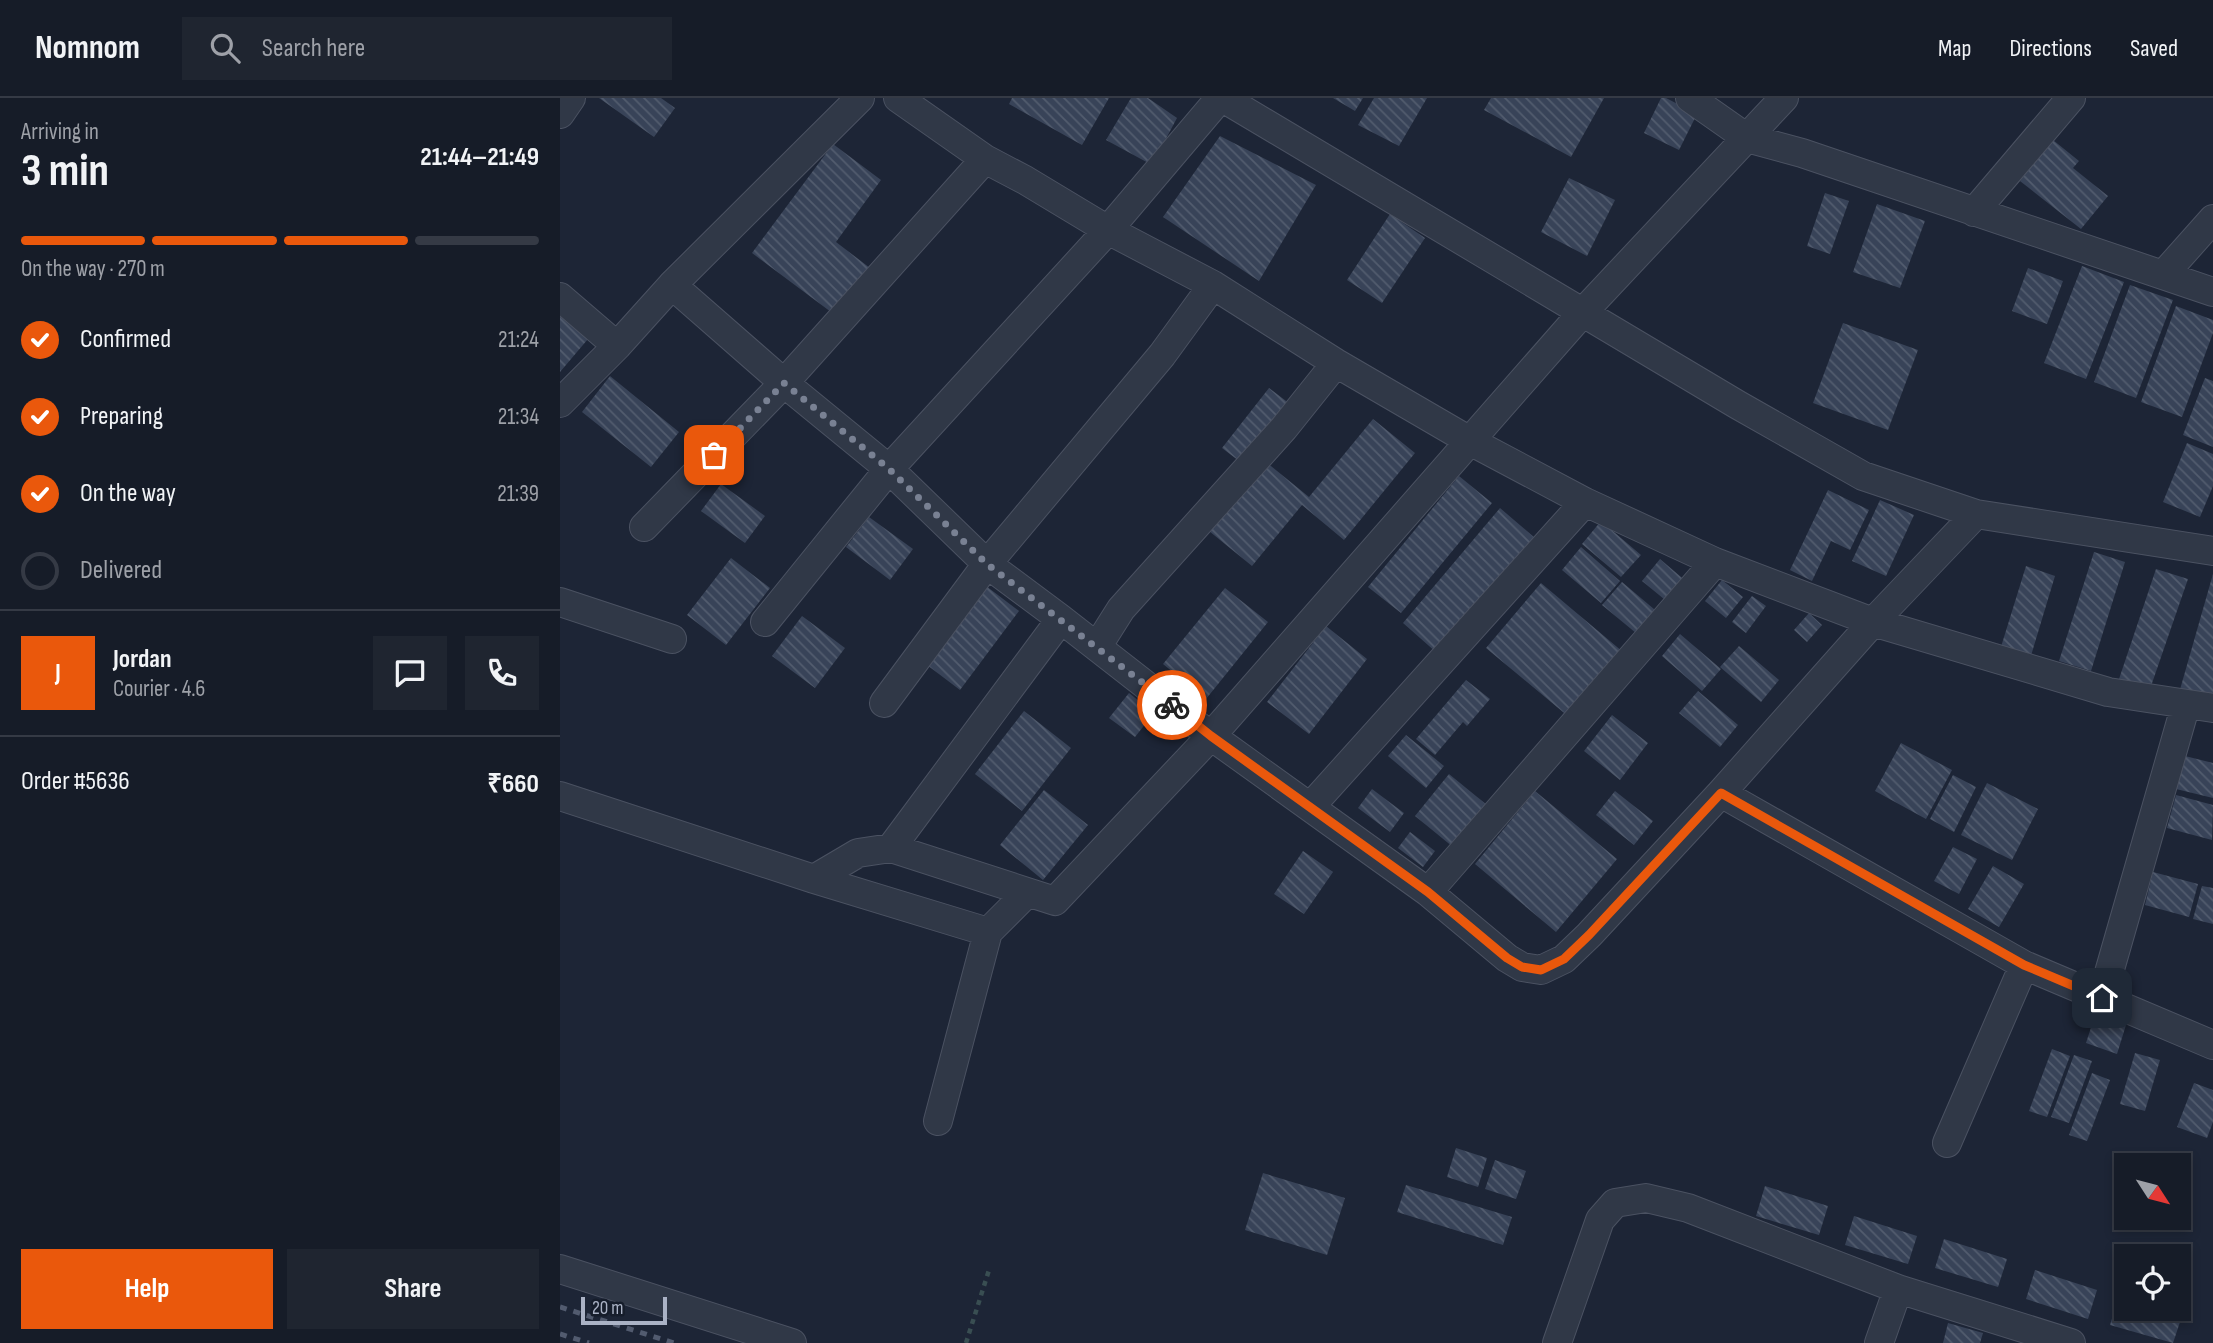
<!DOCTYPE html>
<html lang="en">
<head>
<meta charset="utf-8">
<style>
	body { margin:0; font-family:"Sofia Sans Condensed",sans-serif; background:#1f2530; color:#f1f3f6; height:100vh; display:flex; flex-direction:column; font-size:26px; white-space:nowrap }
	* { box-sizing:border-box; margin:0 }
	p { font-size:23px; color:#9ea1a8 }
	.icon { flex:none; width:38px; height:38px; fill:none; stroke:currentColor; stroke-width:2; stroke-linecap:round; stroke-linejoin:round }
	.map { position:relative; flex:1; overflow:hidden }
	.sheet { display:flex; flex-direction:column; background:#161c28; width:560px }
	.sheet>* { flex:none }
	.needle { width:46px; rotate:126deg }
	.controls { position:absolute; left:1554px; top:1055px; display:grid; gap:14px }
	.controls a { display:grid; place-items:center; width:77px; height:77px; border-radius:0px; background:#161c28; box-shadow:0 4px 10px #0003,0 0 0 2px #353a45; font-size:35px }
	.scale { position:absolute; left:21px; bottom:18px; width:86px; box-sizing:border-box; padding-left:7px; border:4px solid #aab2c5; border-top:0; font-size:19px; line-height:24px; white-space:nowrap; color:#aab2c5; -webkit-text-stroke:5px #161d2b; paint-order:stroke }
	.pin { position:absolute; display:grid; place-items:center; width:60px; height:60px; color:#fff; margin:-30px; border-radius:14px; box-shadow:0 4px 10px #0006 }
	.courier { position:absolute; display:grid; place-items:center; width:70px; height:70px; margin:-35px; border:5px solid #ea580c; border-radius:50%; background:#fff; color:#222; box-shadow:0 2px 9px #0007 }
	.head em { font-style:normal; font-weight:700 }
	.head div { display:flex; flex-direction:column-reverse }
	.head { display:flex; align-items:center; justify-content:space-between; height:119px; padding:0 21px }
	h1 { font-size:46px; font-weight:700; line-height:52px }
	.bar { display:grid; grid-template-columns:repeat(4,1fr); gap:10px 7px; align-content:center; height:84px; padding:0 21px }
	.bar i { height:9px; border-radius:5px; background:#353a45 }
	.bar .selected { background:#ea580c }
	.bar p { grid-column:span 4 }
	.line { display:flex; align-items:center; gap:18px; padding:0 21px; border-top:2px solid #353a45 }
	.line div { flex:1 }
	.round { display:grid; place-items:center; flex:none; width:74px; height:74px; border-radius:0px; background:#1f2530 }
	ol { padding:0 21px; list-style:none }
	li { display:flex; align-items:center; gap:21px; height:77px }
	li p { margin-inline-start:auto }
	li .icon { padding:7px; border-radius:50%; background:#ea580c; color:#fff; stroke-width:4 }
	li:last-child { color:#9ea1a8 }
	li i { width:38px; height:38px; border:4px solid #353a45; border-radius:50% }
	.primary-button { display:flex; gap:14px; margin-top:auto; padding:14px 21px }
	.primary-button a { flex:1; height:80px; border-radius:0px; background:#ea580c; color:#fff; font-size:28px; font-weight:700; line-height:80px; text-align:center }
	.primary-button a+a { background:#1f2530; color:#f1f3f6 }
	header { display:flex; align-items:center; gap:42px; box-sizing:border-box; height:98px; padding:0 35px; background:#161c28; border-bottom:2px solid #353a45 }
	header strong { font-size:33px }
	nav { display:flex; gap:38px; margin-inline-start:auto; font-size:24px }
	.search { width:490px; height:63px; background:#1f2530; display:flex; align-items:center; gap:18px; box-sizing:border-box; padding:0 24px; border-radius:0px; color:#9ea1a8; font-size:26px }
	main { display:flex; flex:1; min-height:0 }
	.map>svg:first-child { display:block }
</style>
</head>
<body>
<header>
<strong>Nomnom</strong>
<div class="search"><svg class="icon" aria-label="search" viewBox="0 0 24 24"><circle cx="10" cy="10" r="6"/><path d="M15 15l6 6"/></svg>Search here</div>
<nav><a>Map</a><a>Directions</a><a>Saved</a></nav>
</header>
<main>
<section class="sheet">
<div class="head"><div><h1>3 min</h1><p>Arriving in</p></div><em>21:44–21:49</em></div>
<div class="bar"><i class="selected"></i><i class="selected"></i><i class="selected"></i><i></i><p>On the way · 270 m</p></div>
<ol>
<li><svg class="icon" aria-label="check" viewBox="0 0 24 24"><path d="M5 12l5 5 9-10"/></svg>Confirmed<p>21:24</p></li>
<li><svg class="icon" aria-label="check" viewBox="0 0 24 24"><path d="M5 12l5 5 9-10"/></svg>Preparing<p>21:34</p></li>
<li><svg class="icon" aria-label="check" viewBox="0 0 24 24"><path d="M5 12l5 5 9-10"/></svg>On the way<p>21:39</p></li>
<li><i></i>Delivered</li>
</ol>
<div class="line" style="height:126px"><b class="round" style="background:#ea580c;color:#fff">J</b><div><b>Jordan</b><p>Courier · 4.6</p></div><a class="round"><svg class="icon" aria-label="chat" viewBox="0 0 24 24"><path d="M4 5h16v11H9l-5 4z"/></svg></a><a class="round"><svg class="icon" aria-label="phone" viewBox="0 0 24 24"><path d="M5 4h4l2 5-3 2q2 4 5 5l2-3 5 2v4C11 20 4 13 5 4z"/></svg></a></div>
<div class="line" style="height:91px"><div>Order #5636</div><b>₹660</b></div>
<div class="primary-button"><a>Help</a><a>Share</a></div>
</section>
<div class="map">
<svg width="1653" height="1245" viewBox="0 0 1653 1245">
	<defs>
		<pattern id="building-back-hatch" width="6" height="6" patternUnits="userSpaceOnUse" patternTransform="scale(1.75)"><rect width="6" height="6" fill="#384358"/><path d="M-1 5l2 2M0 0l6 6M5-1l2 2" fill="none" stroke="#525c6e"/></pattern>
	</defs>
	<rect width="100%" height="100%" fill="#1d2536"/>
	<path fill="url(#building-back-hatch)" d="M39 0H101L115 10 94 39Z
		M452 0H549L522 47 449 6Z
		M571 0H588L617 20 592 67 546 42Z
		M773 0H803L795 13Z
		M814 0H867L839 48 798 27Z
		M931 0H1044L1011 59 924 12Z
		M1101 0H1106L1137 16 1119 52 1084 35Z
		M660 38 756 87 699 183 603 119Z
		M1493 42 1519 63 1513 70 1548 98 1521 131 1460 83Z
		M273 46 321 82 276 144 310 170 275 217 192 155Z
		M1009 80 1055 102 1027 158 981 134Z
		M1265 95 1289 103 1270 156 1247 148Z
		M1317 106 1365 123 1340 190 1293 174Z
		M830 116 865 140 822 205 787 182Z
		M1522 168 1564 184 1526 281 1484 265Z
		M1468 170 1503 183 1487 226 1452 213Z
		M1570 187 1613 202 1576 300 1534 284Z
		M1616 208 1653 222V235L1622 319 1581 304Z
		M0 217 28 241 0 274Z
		M1283 225 1358 252 1328 332 1253 305Z
		M50 278 119 334 91 369 22 314Z
		M1645 280 1653 283V349L1623 337Z
		M709 290 730 306 683 366 662 350Z
		M813 321 855 355 784 442 742 407 692 468 649 433 706 364 749 399Z
		M1627 345 1653 356V388L1640 419 1603 404Z
		M899 378 932 405 841 515 808 489Z
		M161 386 205 418 185 445 141 413Z
		M1268 392 1309 412 1290 452 1271 443 1252 483 1230 472Z
		M1320 402 1354 417 1326 478 1292 463Z
		M940 410 975 440 877 555 843 525Z
		M309 419 353 451 330 482 286 449Z
		M1041 423 1081 457 1061 479 1022 446Z
		M1021 449 1060 483 1041 505 1002 472Z
		M1534 454 1565 464 1531 573 1499 563Z
		M171 460 210 490 166 547 127 517Z
		M1100 461 1128 485 1110 506 1082 483Z
		M1466 468 1495 478 1470 561 1440 552Z
		M1596 471 1628 481 1590 591 1559 581Z
		M1653 476V604L1619 595Z
		M1162 482 1183 499 1166 520 1145 503Z
		M1062 484 1101 517 1082 540 1042 507Z
		M981 485 1063 554 1009 619 926 550Z
		M426 488 459 513 400 592 367 567Z
		M665 490 708 524 646 601 603 566Z
		M1192 498 1206 508 1186 535 1172 524Z
		M1249 515 1262 527 1247 544 1234 532Z
		M242 518 285 550 255 590 212 558Z
		M766 528 807 561 749 636 707 604Z
		M1120 536 1161 571 1142 593 1102 558Z
		M1179 548 1219 582 1201 604 1160 569Z
		M906 582 930 601 907 628 903 624 875 657 856 641Z
		M1138 593 1178 627 1160 649 1119 615Z
		M569 595 594 615 575 639 549 620Z
		M464 613 511 650 462 713 415 676Z
		M1052 617 1088 645 1060 682 1024 653Z
		M846 637 884 668 866 690 828 658Z
		M1341 645 1392 672 1366 721 1315 693Z
		M1625 658 1653 665V700L1616 691Z
		M889 676 927 707 893 749 855 718Z
		M1393 677 1416 689 1394 734 1370 721Z
		M1427 685 1478 711 1452 762 1401 737Z
		M812 691 844 715 830 734 798 710Z
		M484 692 528 727 483 782 440 747Z
		M975 693 1057 761 996 834 915 766Z
		M1055 693 1093 723 1074 747 1036 717Z
		M1616 697 1653 707 1652 742 1607 730Z
		M850 734 875 753 863 769 838 750Z
		M1393 749 1417 761 1399 796 1374 783Z
		M743 753 773 774 744 816 714 796Z
		M1433 768 1464 786 1439 829 1408 811Z
		M1593 774 1638 786 1629 819 1585 807Z
		M1642 788 1653 790V826L1633 821Z
		M1535 917 1566 927 1557 956 1526 945Z
		M1492 951 1510 958 1487 1019 1469 1013Z
		M1575 955 1600 962 1585 1013 1560 1006Z
		M1514 957 1532 963 1509 1025 1491 1019Z
		M1532 975 1550 982 1527 1043 1509 1037Z
		M1634 985 1653 992V1024L1647 1040 1617 1029Z
		M896 1050 927 1060 918 1089 887 1079Z
		M935 1062 966 1073 956 1101 925 1091Z
		M703 1075 785 1100 767 1157 685 1132Z
		M846 1087 952 1119 943 1147 837 1114Z
		M1205 1088 1268 1108 1259 1137 1196 1118Z
		M1294 1118 1357 1138 1348 1166 1285 1147Z
		M1384 1141 1447 1161 1438 1189 1375 1170Z
		M1475 1172 1537 1192 1528 1221 1466 1201Z
		M1559 1198 1566 1200V1211H1600L1622 1218 1613 1245 1550 1227Z
		M1388 1225 1423 1235 1420 1245H1383Z"/>
	<g fill="none" stroke-linecap="round" stroke-linejoin="round">
		<g stroke="#4b5262" stroke-width="30">
			<path id="minor" d="M338 0 425 61 465 82 548 132 653 187 776 265 910 343 1025 404 1155 464 1313 524 1548 594 1653 610
				M663 0 1178 307 1303 378 1416 416 1653 453
				M1130 0 1187 40 1242 55 1653 194
				M0 16 11 0
				M1414 114 1511 0
				M1604 176 1653 121
				M112 187 224 285 329 371 427 466 501 521 651 638 868 794 947 860 962 869 981 872 1004 861 1029 837 1161 695 1313 524 1416 416
				M0 199 57 248
				M0 305 57 248 112 187 300 0
				M84 429 224 285 425 61
				M0 504 112 541
				M205 524 329 371 548 132 660 0
				M537 549 561 511 724 330 776 265
				M324 605 427 466 602 257 653 187
				M1161 695 1464 867 1653 947
				M0 698 254 781 428 834
				M751 708 1025 404
				M331 750 501 521
				M254 781 298 755 331 750 495 803 651 638 1024 213 1224 0
				M868 794 1155 464
				M1542 899 1626 606
				M378 1023 428 834 467 795
				M1387 1045 1464 867
				M0 1171 232 1245
				M997 1245 1040 1122 1055 1105 1086 1100 1128 1110 1338 1191 1511 1245
				M1319 1245 1338 1191"/>
		</g>
		<path stroke="#394e52" stroke-width="4.5" stroke-dasharray="5 5" stroke-linecap="butt" d="M406 1245 429 1172"/>
		<use href="#minor" stroke="#303847" stroke-width="28"/>
		<path stroke="#525b6f" stroke-width="5" stroke-dasharray="7 7" stroke-linecap="butt" d="M0 1209 114 1245
			M0 1236 29 1245"/>
	</g>
	<g fill="none" stroke-linecap="round" stroke-linejoin="round">
		<path stroke="#798193" stroke-width="7" stroke-dasharray="0 12.6" d="M154 357 224 285 329 371 427 466 612 607"/>
		<path stroke="#ea580c" stroke-width="9" d="M612 607 651 638 868 794 947 860 962 869 981 872 1004 861 1029 837 1161 695 1464 867 1542 900"/>
	</g>
</svg>
<div class="controls">
<a><svg class="needle" viewBox="-14 -14 28 28"><path d="M0-13l5 13h-10z" fill="#e53935"/><path d="M0 13l5-13h-10z" fill="#9ea1a8"/></svg></a>
<a><svg class="icon" aria-label="locate" viewBox="0 0 24 24"><circle cx="12" cy="12" r="6"/><path d="M12 2v4M12 18v4M2 12h4M18 12h4"/></svg></a>
</div>
<div class="scale">20 m</div>
<div class="pin" style="left:154px;top:357px;background:#ea580c"><svg class="icon" aria-label="bag" viewBox="0 0 24 24"><path d="M5 8h14l-1 12H6zM9 8a3 3 0 0 1 6 0"/></svg></div>
<div class="pin" style="left:1542px;top:900px;background:#1f2937"><svg class="icon" aria-label="home" viewBox="0 0 24 24"><path d="M3 11l9-7 9 7M6 9v11h12V9"/></svg></div>
<div class="courier" style="left:612px;top:607px"><svg class="icon" aria-label="bike" viewBox="0 0 24 24"><circle cx="6" cy="16" r="4"/><circle cx="18" cy="16" r="4"/><path d="M6 16l4-8h5l3 8M10 8l3 8H6M13 5h3"/></svg></div>
</div>
</main>
</body>
</html>
